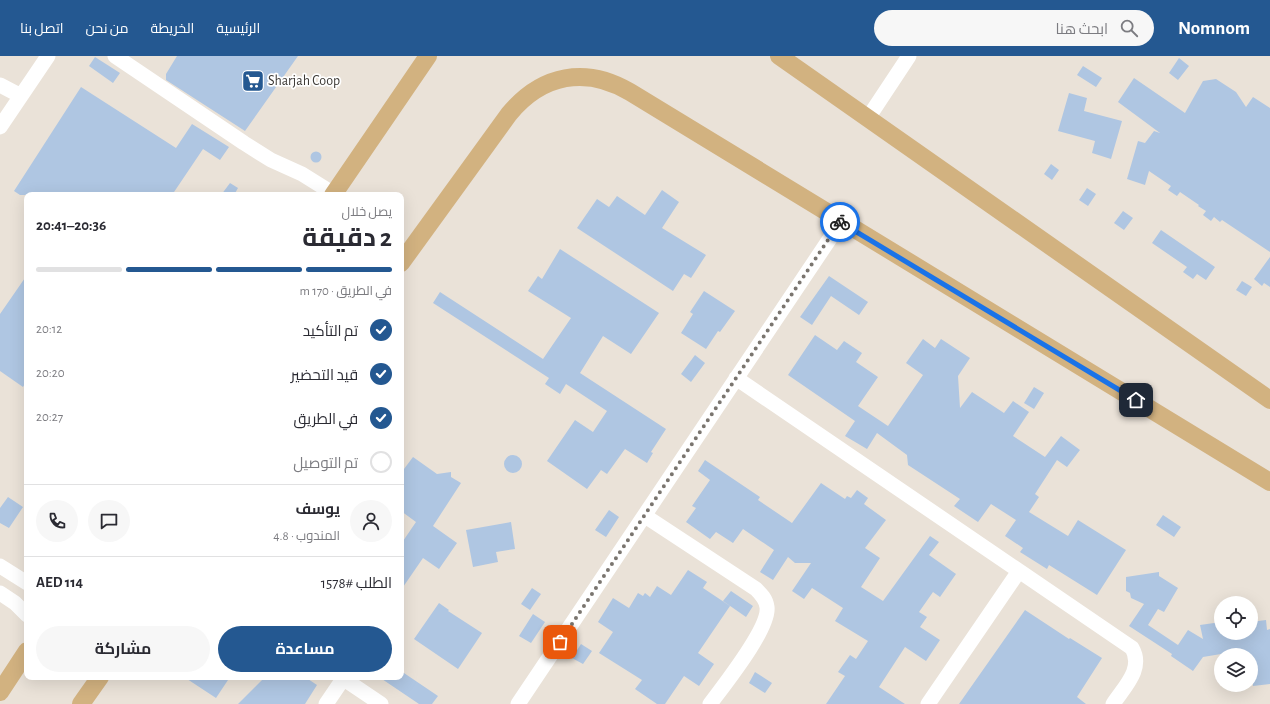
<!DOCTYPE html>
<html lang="ar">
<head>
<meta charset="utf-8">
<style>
	body { margin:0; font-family:"Alegreya Sans",Cairo,sans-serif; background:#f7f7f7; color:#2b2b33; direction:rtl; height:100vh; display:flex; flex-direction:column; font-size:15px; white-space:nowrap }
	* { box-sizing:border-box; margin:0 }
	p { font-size:13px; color:#7c7c81 }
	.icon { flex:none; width:22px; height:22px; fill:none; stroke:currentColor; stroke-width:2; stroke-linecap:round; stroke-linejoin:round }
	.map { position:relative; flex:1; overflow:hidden; direction:ltr }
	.panel { position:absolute; left:24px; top:136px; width:380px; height:488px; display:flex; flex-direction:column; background:#fff; border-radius:8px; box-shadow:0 4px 16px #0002; direction:rtl }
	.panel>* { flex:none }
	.tools { position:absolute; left:1214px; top:540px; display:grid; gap:8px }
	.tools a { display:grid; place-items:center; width:44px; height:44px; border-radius:50%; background:#fff; box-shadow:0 4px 16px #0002; font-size:20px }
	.pin { position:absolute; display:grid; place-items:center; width:34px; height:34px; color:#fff; margin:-17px; border-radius:8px; box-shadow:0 2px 6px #0006 }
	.courier { position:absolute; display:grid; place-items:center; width:40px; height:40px; margin:-20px; border:3px solid #1a73e8; border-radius:50%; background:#fff; color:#222; box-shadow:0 1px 5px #0007 }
	.summary em { font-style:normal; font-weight:700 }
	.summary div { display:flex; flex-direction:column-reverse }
	.summary { display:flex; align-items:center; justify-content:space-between; height:68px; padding:0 12px }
	h1 { font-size:26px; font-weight:700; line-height:30px }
	.bar { display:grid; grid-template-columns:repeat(4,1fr); gap:6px 4px; align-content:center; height:48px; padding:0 12px }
	.bar i { height:5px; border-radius:3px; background:#e1e1e2 }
	.bar .on { background:#245891 }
	.bar p { grid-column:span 4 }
	.line { display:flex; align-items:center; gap:10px; padding:0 12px; border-top:1px solid #e1e1e2 }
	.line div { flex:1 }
	.round { display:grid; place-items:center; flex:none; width:42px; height:42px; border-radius:21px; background:#f7f7f7 }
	ol { padding:0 12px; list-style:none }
	li { display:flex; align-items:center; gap:12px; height:44px }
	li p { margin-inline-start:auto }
	li .icon { padding:4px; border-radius:50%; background:#245891; color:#fff; stroke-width:4 }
	li:last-child { color:#7c7c81 }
	li i { width:22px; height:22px; border:2px solid #e1e1e2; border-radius:50% }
	.primary-button { display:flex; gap:8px; margin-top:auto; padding:8px 12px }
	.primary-button a { flex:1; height:46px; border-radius:24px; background:#245891; color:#fff; font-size:16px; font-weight:700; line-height:46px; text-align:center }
	.primary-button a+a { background:#f7f7f7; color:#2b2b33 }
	header { display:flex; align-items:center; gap:24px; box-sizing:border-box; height:56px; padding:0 20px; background:#245891; color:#fff }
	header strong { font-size:19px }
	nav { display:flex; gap:22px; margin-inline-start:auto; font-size:14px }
	.search { width:280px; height:36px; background:#f7f7f7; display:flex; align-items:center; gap:10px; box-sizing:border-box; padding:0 14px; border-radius:22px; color:#7c7c81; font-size:15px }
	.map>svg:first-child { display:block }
</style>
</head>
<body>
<header>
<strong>Nomnom</strong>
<div class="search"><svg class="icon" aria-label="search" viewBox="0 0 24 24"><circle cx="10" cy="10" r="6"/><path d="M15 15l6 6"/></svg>ابحث هنا</div>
<nav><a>الرئيسية</a><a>الخريطة</a><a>من نحن</a><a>اتصل بنا</a></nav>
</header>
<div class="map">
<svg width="1270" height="648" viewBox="0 0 1270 648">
	<rect width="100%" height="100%" fill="#eae2d8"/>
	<path fill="#afc6e2" d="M177 0H298L245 75 166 24V18Z
		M95 1 120 17 113 27 89 10Z
		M1179 2 1189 10 1178 24 1169 17Z
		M1083 10 1102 22 1096 31 1077 19Z
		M1134 22 1185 57 1203 25 1216 23 1236 36 1246 51 1253 41 1270 52V196L1222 164 1220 166 1214 161 1211 165 1203 159 1206 155 1198 150 1199 149 1180 136 1177 140 1168 134 1171 130 1149 115 1145 129 1127 123 1138 85 1145 87 1154 75 1160 77 1118 46Z
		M81 31 176 92 192 68 229 91 220 104 203 93 172 139H20L14 135Z
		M1069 37 1087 42 1084 55 1122 65 1111 103 1092 97 1095 85 1058 75Z
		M310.5 101a5.5 5.5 0 1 1 11 0a5.5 5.5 0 1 1-11 0Z
		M1051 108 1059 114 1052 124 1044 118Z
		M230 127 238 132 234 139H221Z
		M1087 132 1096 138 1088 150 1079 144Z
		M662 134 679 146 662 172 706 199 691 222 684 218 673 235 577 172 597 143 609 151 617 140 645 159Z
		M1123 155 1133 162 1124 174 1114 167Z
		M1161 174 1215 211 1206 224 1197 218 1193 223 1183 216 1187 211 1152 187Z
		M560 193 659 257 631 298 603 280 580 317 666 373 651 396 653 397 647 407 625 393 607 418 601 414 587 433 547 405 575 364 593 376 607 355 566 328 560 338 545 328 549 322 433 247 440 236 543 303 571 262 528 235 538 220 542 223Z
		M1270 201V231L1264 227 1262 230 1254 223Z
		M27 219V324L23 331 0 315V258Z
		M829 220 868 246 859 259 831 240 812 269 800 261Z
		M1242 225 1252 231 1246 240 1236 234Z
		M704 235 735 255 720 276 718 275 706 293 681 277 693 258 690 256Z
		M815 279 837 294 844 285 862 297 856 306 878 321 858 350 888 370 923 319 906 307 923 283 935 292 941 283 970 302 958 320 960 352 972 336 1004 357 1013 345 1029 356 1013 380 1045 401 1061 380 1080 394 1067 411 1057 404 1035 438 1039 441 1029 456 1068 480 1078 464 1126 494 1097 539 1049 509 1047 513 1020 496 1023 492 1005 480 1016 464 991 448 978 466 954 450 960 443 908 409 907 399 877 377 867 393 845 380 855 365 788 319Z
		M695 299 705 307 691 326 681 318Z
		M1034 331 1044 337 1034 353 1024 347Z
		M504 408a9 9 0 1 1 18 0a9 9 0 1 1-18 0Z
		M413 401 437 418 451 416V421L461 427 433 470 457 487 439 513 423 502 401 534V488L416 466 401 455V417Z
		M705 404 760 441 758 444 792 467 821 427 845 443 847 440 851 442 857 434 868 442 864 448 886 464 865 492 880 502 861 531 883 545 930 480 939 486 929 499 956 518 940 541 933 536 919 556 927 561 920 571 940 584 926 605 905 591 879 631 905 648H826L845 620 838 616 850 599 856 603 868 585 835 565 843 552 812 532 804 543 792 535 811 507H795L788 501 773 524 760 516 774 494 743 473 733 487 716 476 710 483 686 466 696 452 692 450 710 424 698 415Z
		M8 441 23 451 9 472 0 467V452Z
		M609 454 619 461 606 481 595 474Z
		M1163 459 1181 471 1174 481 1156 469Z
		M511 466 515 493 496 496 498 506 473 511 466 474Z
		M688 514 707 526 703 532 730 550 698 597 714 608 699 630 684 620 665 648H657L635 633 642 624 599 597 613 576 598 566 613 542 629 552 638 537 643 540 645 537 650 541 657 530 671 539Z
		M1159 516V520L1178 532 1164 556 1158 553 1148 569 1178 589 1188 574 1203 583 1200 569 1221 566V577H1251V566L1266 564 1267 574 1270 573V628L1253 630 1251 599H1244L1239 595 1203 601 1193 615 1171 600 1172 598 1129 570 1144 548 1131 542 1130 537 1126 535V521Z
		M532 532 541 538 530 554 521 548Z
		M731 535 753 550 746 561 723 545Z
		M439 547 449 554 448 555 482 577 458 613 414 583Z
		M1025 554 1069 583 1070 582 1102 602 1077 641 1086 648H959Z
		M533 558 545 566 531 587 519 580Z
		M581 588 592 595 583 608 572 602Z
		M401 615 438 640 432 648H419L379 621H401Z
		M755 616 772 627 765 637 749 627Z
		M184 621H230L216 642Z
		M265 621H305L317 629 305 648H238Z"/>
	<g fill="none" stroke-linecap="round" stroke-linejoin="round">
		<path stroke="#fff" stroke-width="15" d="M115 0 244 87 271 104 302 118 334 138
			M0 29 21 40
			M868 62 909 0
			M0 71 48 0
			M736 322 1132 592C1144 613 1124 631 1113 648
			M645 460 756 533C761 538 766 543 767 551 770 572 724 629 710 648
			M0 510 27 527
			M0 537 15 547 27 559
			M341 621 381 648
			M326 648 343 623
			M518 648 841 166
			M928 648 1019 515"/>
		<path stroke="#d2b280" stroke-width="18" d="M779 0 1270 344
			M333 139 428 0
			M401 207 509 58C542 18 586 10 630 36L1270 426
			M0 636 27 595
			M81 648 100 621"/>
	</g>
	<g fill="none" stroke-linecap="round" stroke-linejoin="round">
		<path stroke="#7a756f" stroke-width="4" stroke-dasharray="0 7.2" d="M560 586 840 166"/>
		<path stroke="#1a73e8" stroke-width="5" d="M840 166 1136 344"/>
	</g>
	<defs>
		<g id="supermarket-square" transform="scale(1.15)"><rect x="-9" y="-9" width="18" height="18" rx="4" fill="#245891" stroke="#fff"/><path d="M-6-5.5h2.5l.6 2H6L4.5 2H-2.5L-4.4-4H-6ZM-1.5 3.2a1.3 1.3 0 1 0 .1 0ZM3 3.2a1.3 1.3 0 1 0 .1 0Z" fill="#fff"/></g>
	</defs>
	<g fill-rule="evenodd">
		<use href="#supermarket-square" x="253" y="25"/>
	</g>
	<g text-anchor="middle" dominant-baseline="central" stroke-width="3.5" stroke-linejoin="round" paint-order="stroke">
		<g font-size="14" fill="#3d3a36" stroke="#fff" text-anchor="start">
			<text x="268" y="25">Sharjah Coop</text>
		</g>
	</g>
</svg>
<div class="tools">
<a><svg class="icon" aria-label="locate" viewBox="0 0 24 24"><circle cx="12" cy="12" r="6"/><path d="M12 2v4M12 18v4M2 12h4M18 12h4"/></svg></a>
<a><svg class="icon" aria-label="layers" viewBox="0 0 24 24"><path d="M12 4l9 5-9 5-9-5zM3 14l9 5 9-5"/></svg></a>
</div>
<div class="pin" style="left:560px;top:586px;background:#ea580c"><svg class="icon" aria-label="bag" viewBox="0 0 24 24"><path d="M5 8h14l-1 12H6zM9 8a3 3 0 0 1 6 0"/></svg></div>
<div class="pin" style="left:1136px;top:344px;background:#1f2937"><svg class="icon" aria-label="home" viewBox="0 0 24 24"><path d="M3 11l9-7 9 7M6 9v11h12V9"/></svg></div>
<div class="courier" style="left:840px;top:166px"><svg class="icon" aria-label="bike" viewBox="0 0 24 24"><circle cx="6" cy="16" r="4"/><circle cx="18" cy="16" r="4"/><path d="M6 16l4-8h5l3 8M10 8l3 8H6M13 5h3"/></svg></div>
<section class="panel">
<div class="summary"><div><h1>2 دقيقة</h1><p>يصل خلال</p></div><em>20:36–20:41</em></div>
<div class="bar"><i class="on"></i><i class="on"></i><i class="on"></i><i></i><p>في الطريق · 170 m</p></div>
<ol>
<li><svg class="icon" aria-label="check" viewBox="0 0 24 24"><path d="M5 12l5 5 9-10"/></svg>تم التأكيد<p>20:12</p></li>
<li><svg class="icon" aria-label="check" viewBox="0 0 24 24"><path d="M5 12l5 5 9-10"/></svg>قيد التحضير<p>20:20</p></li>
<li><svg class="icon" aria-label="check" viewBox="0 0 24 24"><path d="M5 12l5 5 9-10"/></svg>في الطريق<p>20:27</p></li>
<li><i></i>تم التوصيل</li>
</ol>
<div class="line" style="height:72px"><a class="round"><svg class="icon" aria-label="person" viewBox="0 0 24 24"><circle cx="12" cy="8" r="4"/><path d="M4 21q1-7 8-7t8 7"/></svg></a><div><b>يوسف</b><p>المندوب · 4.8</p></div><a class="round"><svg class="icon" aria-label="chat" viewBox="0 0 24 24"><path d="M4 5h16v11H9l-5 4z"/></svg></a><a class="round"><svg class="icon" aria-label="phone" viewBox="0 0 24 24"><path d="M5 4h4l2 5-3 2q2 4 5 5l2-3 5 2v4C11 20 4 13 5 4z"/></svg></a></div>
<div class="line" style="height:52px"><div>الطلب #1578</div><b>AED 114</b></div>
<div class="primary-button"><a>مساعدة</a><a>مشاركة</a></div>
</section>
</div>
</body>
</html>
